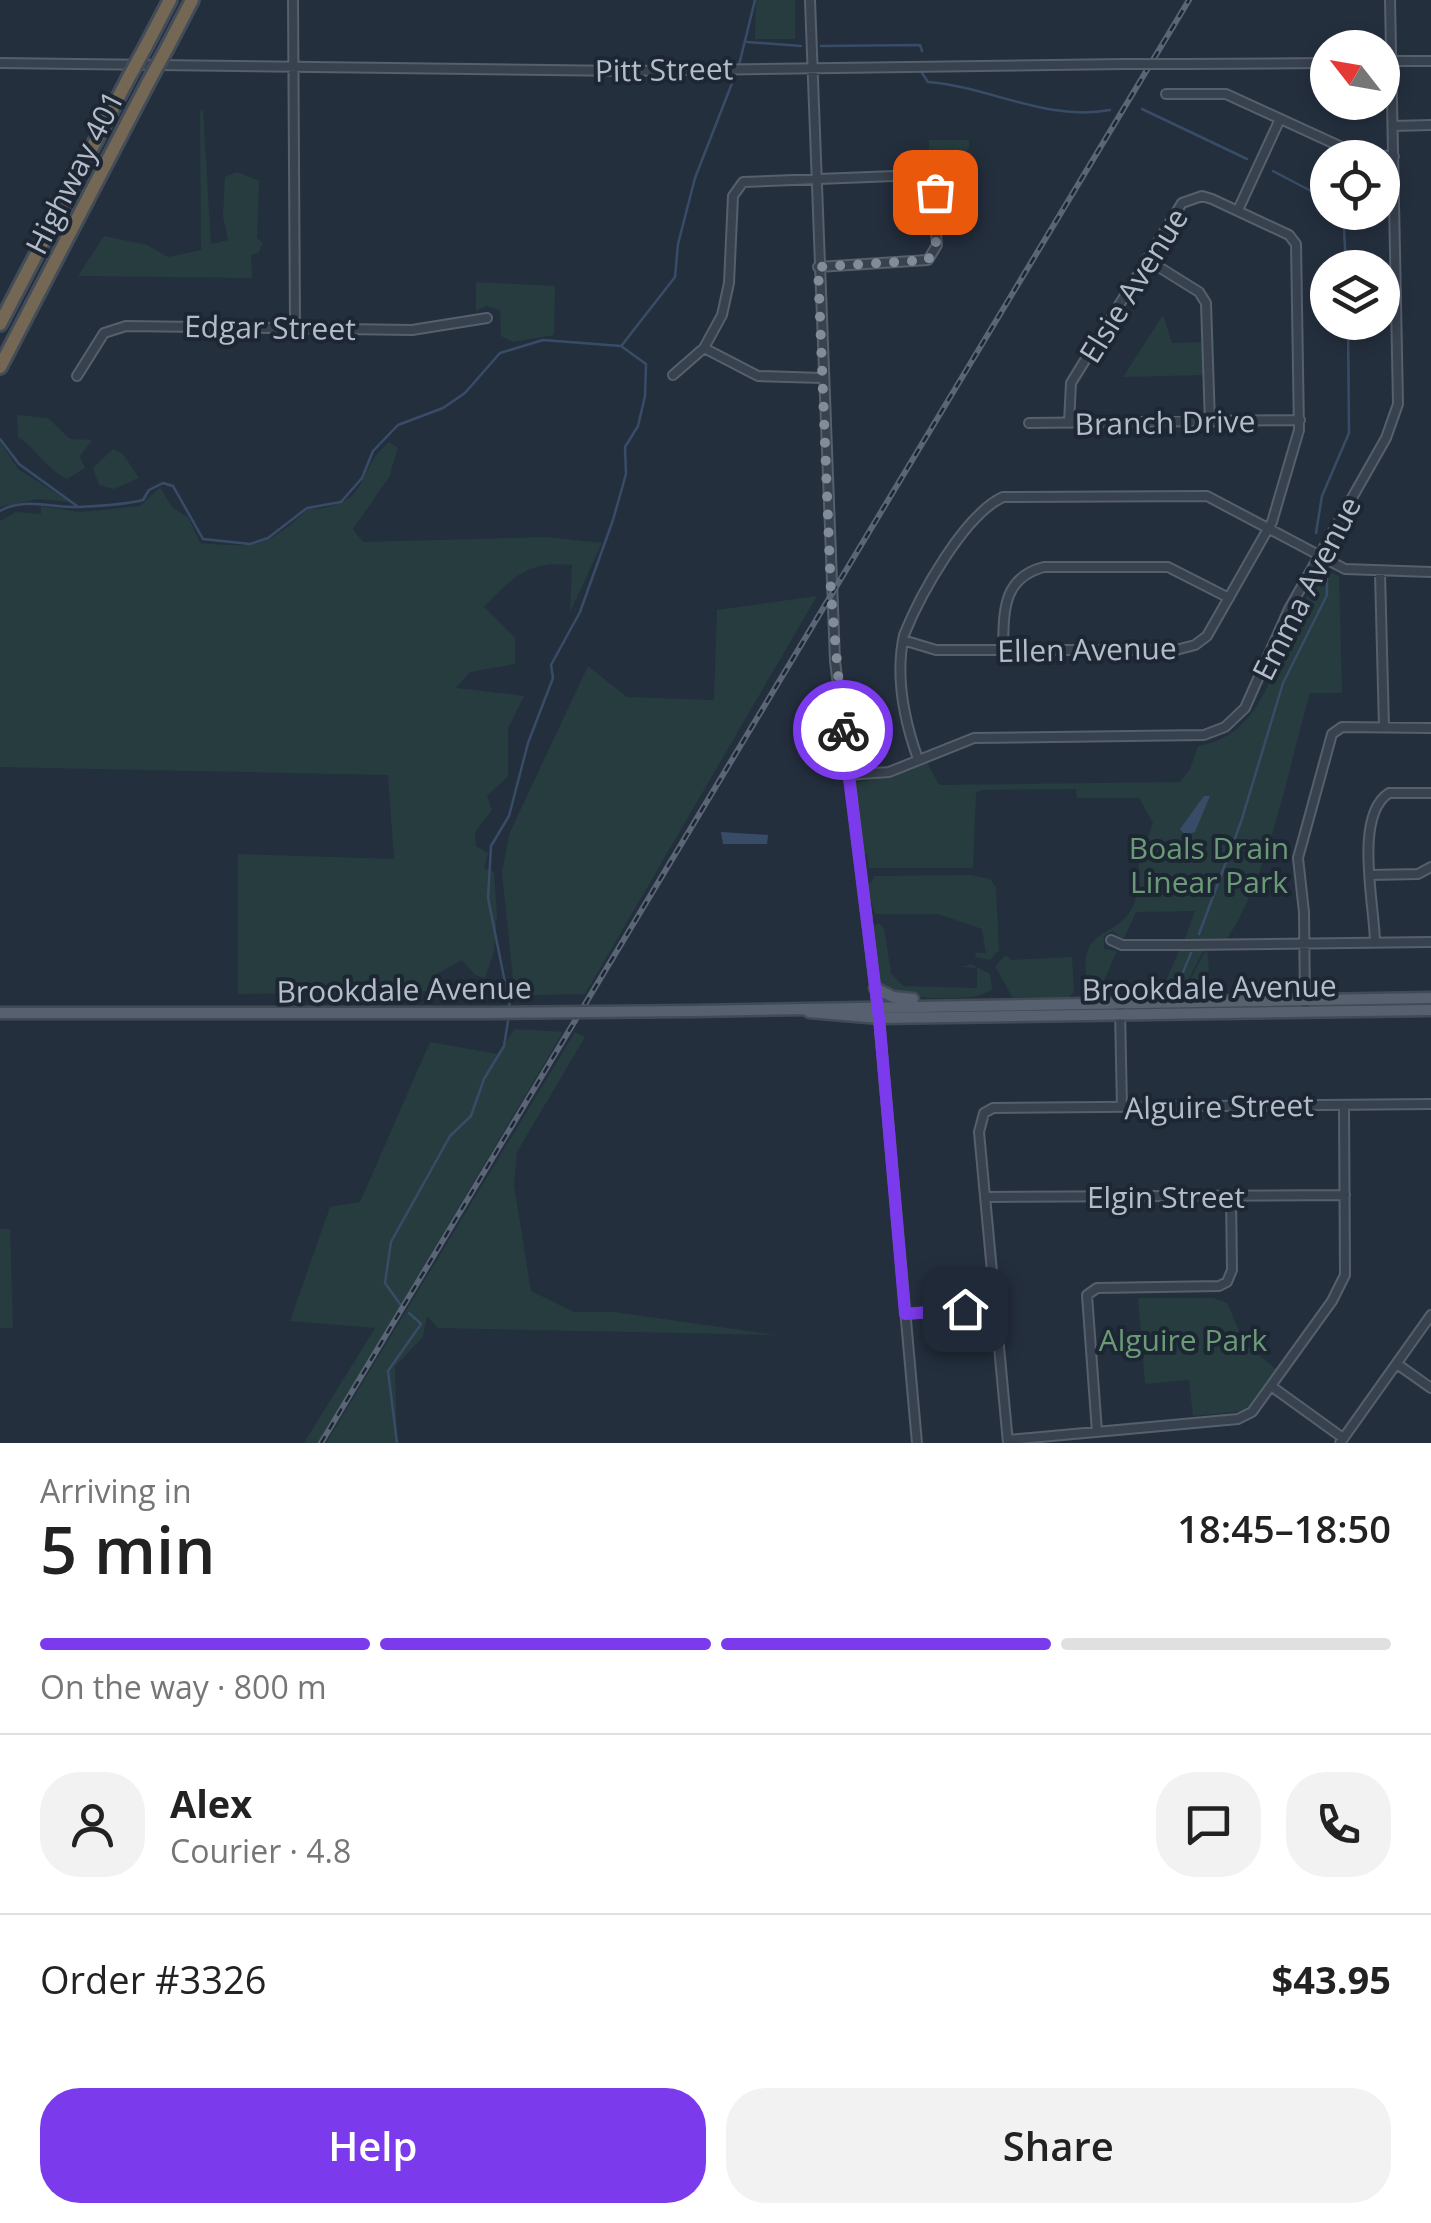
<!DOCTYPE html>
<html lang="en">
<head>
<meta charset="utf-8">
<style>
	body { margin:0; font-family:"Open Sans",sans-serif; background:#f2f2f2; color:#222; height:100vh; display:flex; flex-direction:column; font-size:38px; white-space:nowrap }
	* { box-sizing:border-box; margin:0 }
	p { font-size:32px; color:#767676 }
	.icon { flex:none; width:55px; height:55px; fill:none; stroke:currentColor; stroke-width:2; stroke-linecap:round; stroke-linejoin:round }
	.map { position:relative; height:1443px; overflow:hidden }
	.details { display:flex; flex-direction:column; background:#fff; flex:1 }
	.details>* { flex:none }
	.needle { width:65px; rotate:301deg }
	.fabs { position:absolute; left:1310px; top:30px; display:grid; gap:20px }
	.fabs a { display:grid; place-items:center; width:90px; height:90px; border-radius:50%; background:#fff; box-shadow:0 5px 15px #0003; font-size:50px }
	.pin { position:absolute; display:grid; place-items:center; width:85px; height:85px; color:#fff; margin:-42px; border-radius:20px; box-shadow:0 5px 15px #0006 }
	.courier { position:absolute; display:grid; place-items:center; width:100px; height:100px; margin:-50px; border:8px solid #7c3aed; border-radius:50%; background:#fff; color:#222; box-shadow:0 2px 12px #0007 }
	.head em { font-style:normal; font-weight:600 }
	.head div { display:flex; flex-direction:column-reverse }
	.head { display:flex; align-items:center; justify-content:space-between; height:170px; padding:0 40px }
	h1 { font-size:65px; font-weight:600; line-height:75px }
	.bar { display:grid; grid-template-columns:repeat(4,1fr); gap:15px 10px; align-content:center; height:120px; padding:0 40px }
	.bar i { height:12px; border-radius:8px; background:#e0e0e0 }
	.bar .selected { background:#7c3aed }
	.bar p { grid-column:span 4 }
	.line { display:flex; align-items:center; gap:25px; padding:0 40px; border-top:2px solid #e0e0e0 }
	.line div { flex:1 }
	.round { display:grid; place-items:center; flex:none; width:105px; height:105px; border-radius:40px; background:#f2f2f2 }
	.button { display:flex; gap:20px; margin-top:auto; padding:20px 40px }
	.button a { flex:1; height:115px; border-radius:40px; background:#7c3aed; color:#fff; font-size:40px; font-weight:600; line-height:115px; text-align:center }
	.button a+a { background:#f2f2f2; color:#222 }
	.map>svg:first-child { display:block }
</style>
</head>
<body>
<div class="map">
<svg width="1431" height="1443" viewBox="0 0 1431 1443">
	<rect width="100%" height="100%" fill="#242f3e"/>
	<path fill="#263c3f" d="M756 0H795V39H755Z
		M203 109 211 244 228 240 223 216 225 177 237 172 259 181 257 238 263 243 259 252 251 255 252 278 78 276 104 236 147 245 168 257 201 250 200 111Z
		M929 140H969V148L934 177 929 174Z
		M476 282 555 286 554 335 513 342 501 336 500 310 486 306 476 311Z
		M1163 315 1172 343 1205 342 1206 375 1123 377Z
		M17 415 48 418 70 439 92 440 80 456 85 468 67 479C45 468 38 450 18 437Z
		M0 441 18 469 70 502 38 499 0 507Z
		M389 442 398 448 389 477 353 529 363 542 546 537 602 543 570 612 572 565C529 560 512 577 484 607L515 638V664L470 672 456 688 524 696 508 729V776L487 796 492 810 475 832 476 846 488 853 484 868 494 872 497 914 494 951 485 978 475 975 462 960 437 974 445 991 238 994V854L394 859 388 775 0 767V521L16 512 41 514V506L80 512 140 506 160 487 172 507 189 518 200 543C257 548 266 548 308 509 372 508 353 472 389 442Z
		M113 449 123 454 139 478 114 489 99 485 93 468Z
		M1323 569 1339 576 1342 693H1310C1288 769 1269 877 1226 940L1184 941 1195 911 1136 912 1123 940 1113 931 1104 936V949L1117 951 1099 992H1089C1073 924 1114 942 1132 908 1142 890 1135 872 1141 853 1144 843 1150 833 1153 823L1139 798H1077L1076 789 982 790 976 793 973 868H869L867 855 862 851 854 783 889 777 931 758 928 764 939 785 1180 782 1190 769 1198 746C1262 736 1273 667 1296 616 1304 600 1314 584 1323 569Z
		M817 596 585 994 531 995 514 989 502 872 510 832 588 666 627 697 714 700 717 610Z
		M970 875 990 879 996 887 999 950 990 960 975 957 976 953H986L982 929 938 914H875L866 883H871L874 876Z
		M878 923 884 928 891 973 903 986 977 988V968L962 967 971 964 990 974 992 989C977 1004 900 999 880 988L872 928Z
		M1180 948H1205L1182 991 1161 992Z
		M1207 948 1209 969 1199 992 1183 993Z
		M1006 955 1011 960 1072 957 1074 992 1069 997H1012L995 966Z
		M515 1029 563 1032 318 1443H304L375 1328 290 1321 330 1207 360 1202 430 1042 497 1054Z
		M575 1032 585 1037 517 1152 514 1185 531 1291 574 1312H614L776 1335 438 1328 427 1316 423 1337 395 1366 397 1443H326Z
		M0 1229H10L13 1328H0Z
		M1138 1298H1213L1227 1303 1245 1344 1276 1369 1245 1411 1193 1416 1189 1380 1145 1384Z"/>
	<path fill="#394c67" d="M1204 796H1210L1195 832 1185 835 1180 829Z
		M721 832 768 835 767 844H723Z"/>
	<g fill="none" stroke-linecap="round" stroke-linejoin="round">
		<path stroke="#394c67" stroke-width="2.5" d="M747 42 801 46
			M821 46 920 45 922 51
			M739 65 755 0
			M922 73 928 82C990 87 1048 122 1110 110
			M1142 109 1247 159
			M1273 171 1328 200
			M1337 212 1344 228 1346 268
			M622 345 675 277 678 244 695 178 736 73
			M0 439 19 464 77 506
			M0 511C23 497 53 508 79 507 99 506 123 505 143 500L149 490 163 483 173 486 203 539 250 544 268 538 307 508 341 502 362 478 373 451 398 425 443 408 465 393 500 353 543 340 621 346 646 364 645 396 638 426 625 447 626 474 613 520 580 612 551 665 553 678 528 743 509 816 491 846 488 898 510 1007
			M1316 533 1322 496 1349 433 1348 322
			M1199 934 1241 822 1283 683 1327 595V576
			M1177 987 1191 953
			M400 1304 385 1283 391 1242 450 1136 471 1116 484 1079 504 1046 509 1015
			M397 1443 388 1371 421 1324 409 1313"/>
		<g stroke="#565f6c" stroke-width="12">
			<path id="minor" d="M293 0 295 325
				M810 0 835 661 879 1018 917 1443
				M1382 61H1431
				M0 63 624 71 1123 64
				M1187 64 1328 63
				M1166 94H1226L1359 155 1394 156
				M1393 126 1431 125
				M1238 210 1280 119
				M1146 259 1199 292 1206 303 1210 423
				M704 348 758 376 822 378
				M673 375 704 348 722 315 729 283 733 196 743 182 919 175 932 183 937 245 928 260 818 267
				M77 376 104 333 126 326 412 330 487 318
				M1029 423 1300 420
				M1380 573 1384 727
				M903 640 936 650H1176L1195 645 1207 636 1272 522 1299 430 1296 244 1289 235 1212 199 1202 196 1182 203 1071 383 1069 423
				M1003 650C1004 614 1001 578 1044 567H1168L1229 598
				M918 759C904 720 895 676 904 635 920 595 964 515 1003 497L1207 496 1345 569 1431 572
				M847 775 889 772 974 738 1204 735 1225 727 1245 708 1289 609 1386 438 1398 404 1390 0
				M1370 875 1418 874 1431 867
				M1111 940 1122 945H1187L1431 942
				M1375 943C1375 907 1353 816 1389 793H1431
				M1305 1005 1304 912 1298 858 1332 734 1342 727 1431 728
				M1120 1011 1122 1107
				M987 1197 1345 1195
				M905 1314 995 1307
				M1397 1364 1431 1388
				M1271 1386 1343 1438
				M1097 1432 1087 1295 1097 1288 1219 1286 1227 1282 1232 1270 1231 1196
				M1008 1440 1238 1419 1252 1412 1332 1301 1345 1275 1344 1105
				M1008 1443 979 1132 984 1113 993 1108 1431 1104
				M1340 1443 1431 1315"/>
		</g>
		<g stroke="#414a57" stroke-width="15">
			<path id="major" d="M875 988 893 997 913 999
				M695 1011 1431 998
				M809 1012 879 1018 1431 1010
				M0 1013H484"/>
		</g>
		<g stroke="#434c59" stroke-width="18">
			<path id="highway" d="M146 46 170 0
				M167 48 192 0
				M0 324 129 77
				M0 367 148 83"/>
		</g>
		<use href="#minor" stroke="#38414e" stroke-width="8"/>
		<use href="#major" stroke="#56606e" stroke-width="10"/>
		<use href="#highway" stroke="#746855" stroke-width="12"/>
		<g stroke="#5a6575" stroke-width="6">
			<path id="rail" d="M321 1443 1189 0"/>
		</g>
		<use href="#rail" stroke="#1d2633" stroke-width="2.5" stroke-dasharray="8" stroke-linecap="butt"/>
		<g stroke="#565f6c" stroke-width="12" stroke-linecap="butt">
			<path id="minor-bridge" d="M1123 64H1187"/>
		</g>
		<g stroke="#414a57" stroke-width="15" stroke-linecap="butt">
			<path id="major-bridge" d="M484 1013 695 1011"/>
		</g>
		<g stroke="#434c59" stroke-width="18" stroke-linecap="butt">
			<path id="highway-bridge" d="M129 77 146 46
				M148 83 167 48"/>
		</g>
		<use href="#minor-bridge" stroke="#38414e" stroke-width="8"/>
		<use href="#major-bridge" stroke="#56606e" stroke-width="10"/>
		<use href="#highway-bridge" stroke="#746855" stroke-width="12"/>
	</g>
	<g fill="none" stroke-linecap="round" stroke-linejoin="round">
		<path stroke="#828b98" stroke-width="10" stroke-dasharray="0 18" d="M843 730 831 594 818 267 928 260 936 245 935 192"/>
		<path stroke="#7c3aed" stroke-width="12" d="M843 730 879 1018 905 1314 965 1309"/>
	</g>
	<g text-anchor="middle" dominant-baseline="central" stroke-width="8" stroke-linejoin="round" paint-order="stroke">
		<g font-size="30" fill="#b4bcc9" stroke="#1d2633">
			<text transform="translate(664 69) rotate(-1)">Pitt Street</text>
			<text transform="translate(74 172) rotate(-63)">Highway 401</text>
			<text transform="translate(1133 285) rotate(-58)">Elsie Avenue</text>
			<text transform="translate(270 327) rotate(1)">Edgar Street</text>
			<text transform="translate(1165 422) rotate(-1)">Branch Drive</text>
			<text transform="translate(1306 588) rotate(-63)">Emma Avenue</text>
			<text transform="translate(1087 649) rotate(-1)">Ellen Avenue</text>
			<text transform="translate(1209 987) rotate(-1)">Brookdale Avenue</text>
			<text transform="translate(404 989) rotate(-1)">Brookdale Avenue</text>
			<text transform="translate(1219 1106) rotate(-1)">Alguire Street</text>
			<text x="1166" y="1196">Elgin Street</text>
		</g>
		<g font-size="30" fill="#6b9a76" stroke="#1d2633">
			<text x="1209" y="847">Boals Drain<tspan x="1209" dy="34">Linear Park</tspan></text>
			<text x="1183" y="1339">Alguire Park</text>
		</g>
	</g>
</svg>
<div class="fabs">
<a><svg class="needle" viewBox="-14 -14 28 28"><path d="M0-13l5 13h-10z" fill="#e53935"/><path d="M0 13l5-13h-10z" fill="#767676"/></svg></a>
<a><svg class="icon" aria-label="locate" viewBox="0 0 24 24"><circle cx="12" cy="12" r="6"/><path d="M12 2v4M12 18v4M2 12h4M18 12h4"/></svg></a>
<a><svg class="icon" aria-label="layers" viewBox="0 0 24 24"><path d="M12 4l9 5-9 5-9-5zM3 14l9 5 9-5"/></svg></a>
</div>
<div class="pin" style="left:935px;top:192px;background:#ea580c"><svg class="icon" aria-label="bag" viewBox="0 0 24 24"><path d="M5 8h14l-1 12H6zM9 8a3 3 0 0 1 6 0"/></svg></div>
<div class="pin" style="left:965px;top:1309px;background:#1f2937"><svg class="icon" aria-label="home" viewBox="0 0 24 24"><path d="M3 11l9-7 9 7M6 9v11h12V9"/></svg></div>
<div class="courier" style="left:843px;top:730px"><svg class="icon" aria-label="bike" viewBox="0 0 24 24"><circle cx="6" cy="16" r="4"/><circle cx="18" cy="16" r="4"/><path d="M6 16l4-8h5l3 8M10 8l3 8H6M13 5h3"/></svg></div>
</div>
<section class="details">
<div class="head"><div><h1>5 min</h1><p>Arriving in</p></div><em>18:45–18:50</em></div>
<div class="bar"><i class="selected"></i><i class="selected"></i><i class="selected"></i><i></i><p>On the way · 800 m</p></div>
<div class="line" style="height:180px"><a class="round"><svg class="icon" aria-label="person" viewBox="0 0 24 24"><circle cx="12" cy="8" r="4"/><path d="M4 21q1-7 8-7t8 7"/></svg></a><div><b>Alex</b><p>Courier · 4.8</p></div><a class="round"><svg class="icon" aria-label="chat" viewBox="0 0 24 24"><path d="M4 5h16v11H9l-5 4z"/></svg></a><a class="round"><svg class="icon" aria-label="phone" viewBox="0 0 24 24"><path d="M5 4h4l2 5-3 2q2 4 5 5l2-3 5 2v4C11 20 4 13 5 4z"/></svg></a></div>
<div class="line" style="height:130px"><div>Order #3326</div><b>$43.95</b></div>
<div class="button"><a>Help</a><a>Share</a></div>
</section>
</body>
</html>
